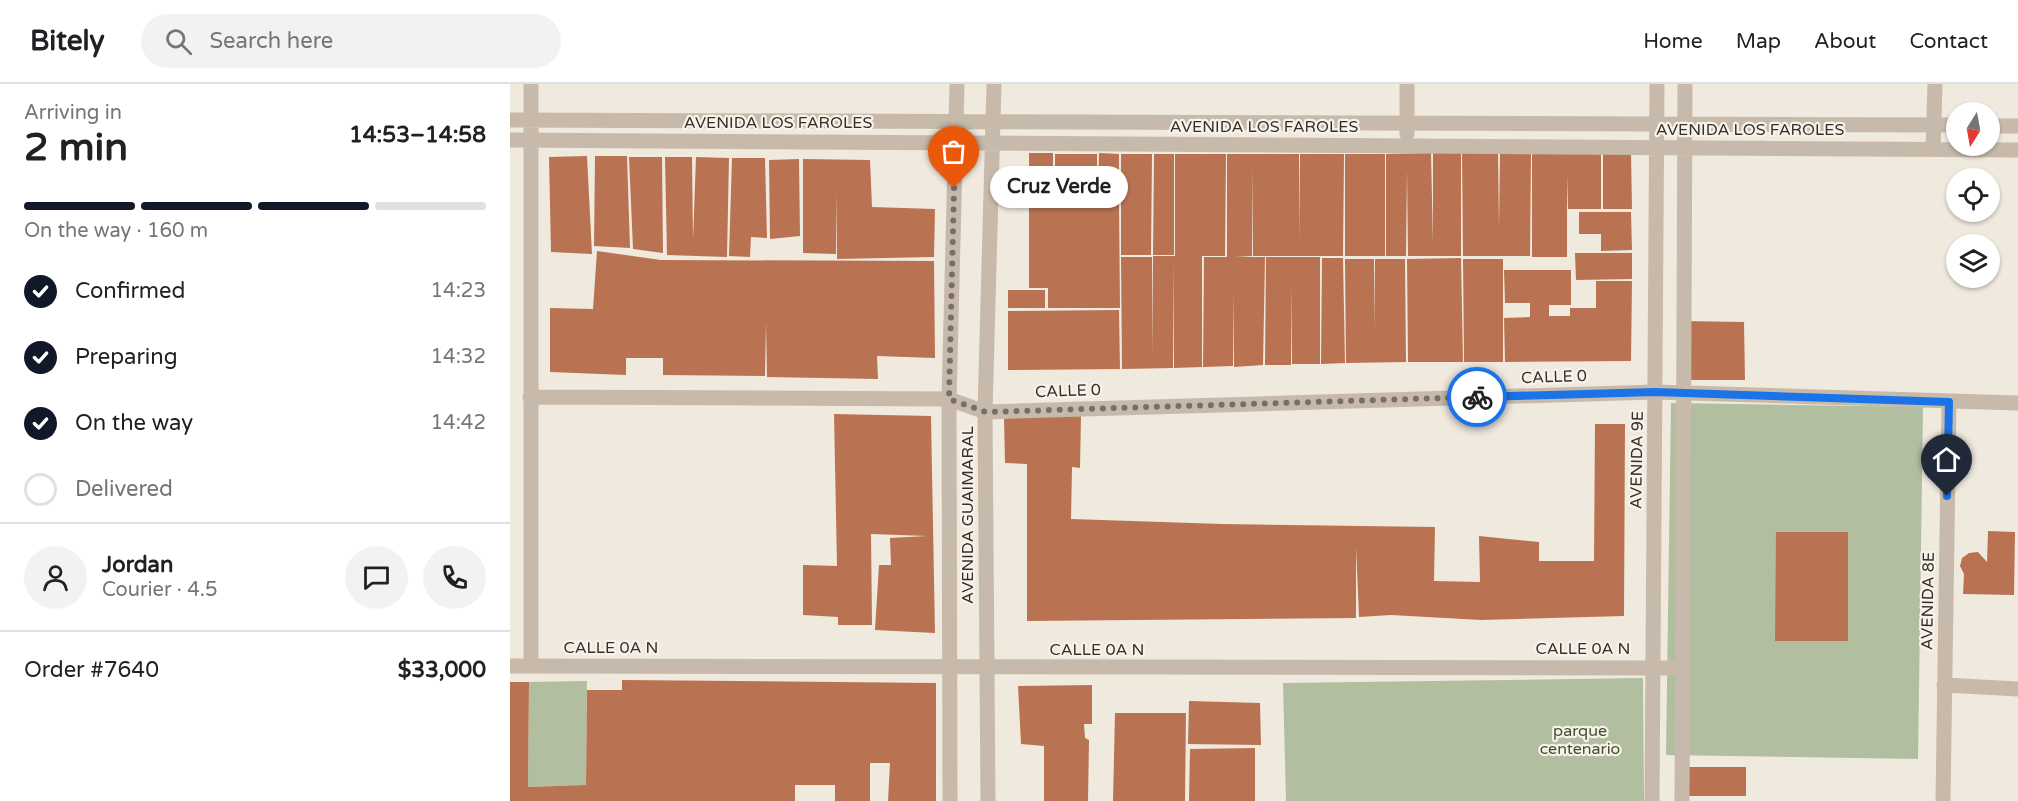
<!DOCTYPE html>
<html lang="en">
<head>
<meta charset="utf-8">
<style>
	body { margin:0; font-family:"Varela Round",sans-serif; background:#f2f2f2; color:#202124; height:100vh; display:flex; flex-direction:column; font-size:22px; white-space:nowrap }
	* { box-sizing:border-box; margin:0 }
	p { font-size:20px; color:#757577 }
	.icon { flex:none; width:33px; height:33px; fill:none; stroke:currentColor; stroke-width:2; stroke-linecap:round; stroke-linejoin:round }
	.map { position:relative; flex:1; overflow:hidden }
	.drawer { display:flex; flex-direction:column; background:#fff; width:510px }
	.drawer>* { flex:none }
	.needle { width:39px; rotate:191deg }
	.fabs { position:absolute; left:1436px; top:18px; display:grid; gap:12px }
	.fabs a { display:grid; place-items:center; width:54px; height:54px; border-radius:50%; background:#fff; box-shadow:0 2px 4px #0004; font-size:30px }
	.pin { position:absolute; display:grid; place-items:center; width:51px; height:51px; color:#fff; margin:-62px -26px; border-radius:50% 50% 50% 0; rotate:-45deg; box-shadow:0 0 6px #0007 }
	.pin .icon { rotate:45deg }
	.courier { position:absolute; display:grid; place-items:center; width:60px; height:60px; margin:-30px; border:4px solid #1a73e8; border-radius:50%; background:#fff; color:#222; box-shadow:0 2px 8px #0007 }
	.bubble { position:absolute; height:42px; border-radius:21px; background:#fff; box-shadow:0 2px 4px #0004; font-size:20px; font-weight:700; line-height:42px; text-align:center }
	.headline em { font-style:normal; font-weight:700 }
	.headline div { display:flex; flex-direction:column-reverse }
	.headline { display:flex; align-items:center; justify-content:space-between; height:102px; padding:0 24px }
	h1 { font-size:39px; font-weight:700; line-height:45px }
	.bar { display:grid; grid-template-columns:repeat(4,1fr); gap:9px 6px; align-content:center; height:72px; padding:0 24px }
	.bar i { height:8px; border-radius:4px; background:#e0e0e0 }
	.bar .selected { background:#111827 }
	.bar p { grid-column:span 4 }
	.line { display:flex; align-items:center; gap:15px; padding:0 24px; border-top:2px solid #e0e0e0 }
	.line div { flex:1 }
	.round { display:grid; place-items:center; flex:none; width:63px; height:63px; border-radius:32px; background:#f2f2f2 }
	ol { padding:0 24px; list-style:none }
	li { display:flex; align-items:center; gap:18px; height:66px }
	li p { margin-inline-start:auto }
	li .icon { padding:6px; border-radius:50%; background:#111827; color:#fff; stroke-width:4 }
	li:last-child { color:#757577 }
	li i { width:33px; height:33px; border:3px solid #e0e0e0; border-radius:50% }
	header { display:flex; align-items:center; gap:36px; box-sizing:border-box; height:84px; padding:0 30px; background:#fff; border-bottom:2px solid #e0e0e0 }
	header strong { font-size:28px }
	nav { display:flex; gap:33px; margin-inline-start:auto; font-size:21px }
	.search { width:420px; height:54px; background:#f2f2f2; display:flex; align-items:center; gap:15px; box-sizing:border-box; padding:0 21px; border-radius:33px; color:#757577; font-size:22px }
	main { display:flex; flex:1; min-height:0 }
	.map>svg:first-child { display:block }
</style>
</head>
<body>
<header>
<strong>Bitely</strong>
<div class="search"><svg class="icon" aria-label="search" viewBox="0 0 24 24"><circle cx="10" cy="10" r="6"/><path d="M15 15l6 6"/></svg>Search here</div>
<nav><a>Home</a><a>Map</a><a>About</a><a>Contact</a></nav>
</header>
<main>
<section class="drawer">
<div class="headline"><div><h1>2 min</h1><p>Arriving in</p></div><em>14:53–14:58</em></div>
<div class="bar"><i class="selected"></i><i class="selected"></i><i class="selected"></i><i></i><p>On the way · 160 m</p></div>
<ol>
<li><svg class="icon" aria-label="check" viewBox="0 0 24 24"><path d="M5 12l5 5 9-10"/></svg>Confirmed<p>14:23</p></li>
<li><svg class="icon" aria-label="check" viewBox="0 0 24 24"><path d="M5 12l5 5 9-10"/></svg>Preparing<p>14:32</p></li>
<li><svg class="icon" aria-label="check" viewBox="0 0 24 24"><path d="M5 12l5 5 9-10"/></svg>On the way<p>14:42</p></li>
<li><i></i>Delivered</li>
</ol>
<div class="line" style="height:108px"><a class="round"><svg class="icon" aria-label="person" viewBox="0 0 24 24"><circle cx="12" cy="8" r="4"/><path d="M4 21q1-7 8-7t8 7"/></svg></a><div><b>Jordan</b><p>Courier · 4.5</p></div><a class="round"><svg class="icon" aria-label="chat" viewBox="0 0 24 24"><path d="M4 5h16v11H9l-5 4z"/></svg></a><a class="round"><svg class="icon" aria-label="phone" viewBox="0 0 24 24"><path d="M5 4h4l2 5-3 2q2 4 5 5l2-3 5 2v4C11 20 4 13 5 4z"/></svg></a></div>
<div class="line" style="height:78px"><div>Order #7640</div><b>$33,000</b></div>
</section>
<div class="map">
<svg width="1508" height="717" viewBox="0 0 1508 717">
	<rect width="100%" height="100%" fill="#f0e9de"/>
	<path fill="#b1bea0" d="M1161 319 1413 323 1408 675 1156 671Z
		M1133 594 1134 717H776L773 599Z
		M77 597 76 701 18 703 19 598Z"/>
	<path fill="#b97353" d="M519 69H543V116H609L610 224H538V204H519Z
		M589 69 609 70V113H588Z
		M921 69 923 160V69H951V172H898L897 86 896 172H876V70Z
		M952 69H988L989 144 990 69H1021L1020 172H953Z
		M1022 69 1091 70V125H1058L1057 91V173H1022Z
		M1093 69H1121L1122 125H1093Z
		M545 70H587V113H545Z
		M611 70H642L641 171H611Z
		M644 70H664V171H643Z
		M665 70H716L715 172H692V283L664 284V176L663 284 612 285 611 173H642L643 274V172H665Z
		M717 70H789V156L790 70H834L833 172H743L742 82V172L725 173H755L753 281 724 283V207L723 282 693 283 694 173H717Z
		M835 70H875V172H835Z
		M77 72 82 170 41 168 39 73Z
		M85 72H117L120 164 84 162Z
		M119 73H152L153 169 123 165Z
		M155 73H182L183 156 186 73 219 74 217 173 157 171Z
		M222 74H255L257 154 241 153 240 173 219 172Z
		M289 75 290 152 260 155 259 76Z
		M293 75 360 76 362 123 425 125 424 173 327 175V108L326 170 293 169Z
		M1069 128H1121L1122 166 1091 167V150H1069Z
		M87 167 151 176 424 177 425 274 367 272 368 295 257 293 256 238 255 292 153 291V274H116V291L40 288V224L83 225Z
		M1065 169H1122V195L1066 196Z
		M756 173H810V280H782V200L781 281H755Z
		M812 174H833L835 279 811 280Z
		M951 174 953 278H898L897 175Z
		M835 175H864L865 246V175H895L896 278 836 279Z
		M953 175H993V278H954Z
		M994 186H1061V221H1039V232H1060V224H1086V197H1122L1121 277 995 278 994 234 1020 233V219H995Z
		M498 206H535V224H498Z
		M609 226 610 285 498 286V227Z
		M1172 237 1234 238 1235 296H1171Z
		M324 330 421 332 425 549 365 546 369 481H381L380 454 417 452 361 450 362 541H328V533L293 531V481L327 482Z
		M571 331 570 384 562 383 561 435 712 440 925 443 924 497 970 498 969 452 1029 458V477H1084L1085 340H1115L1114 532 971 536 881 531 849 533 846 463V534L517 537V380L495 379 494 334Z
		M1478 447 1505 448 1504 511 1453 510 1454 490 1450 482 1452 474 1459 469 1468 468 1477 478Z
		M1266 448H1338V557H1265Z
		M112 596 426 599V717H378L380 679H360V717H325V701H285V717H0V598H19L18 703 76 701 77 606H112Z
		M582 601V640H574L575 654 579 656 578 717H534V662L511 660 508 602Z
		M679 617 750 619 751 661 678 660Z
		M605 629H676L675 717H603Z
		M745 664V717H679L680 665Z
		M1169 683H1236V712H1170Z"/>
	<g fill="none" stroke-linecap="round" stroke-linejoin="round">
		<path stroke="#c7baab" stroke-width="15" d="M897 0V50
			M0 36 1446 41
			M1479 42H1508
			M0 56 1508 66
			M1423 65 1425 0
			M20 313 439 315 475 328 1145 308 1508 319
			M21 581V0
			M0 582 1173 584
			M1434 601 1508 605
			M440 717 439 315 447 0
			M478 717 475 328 484 0
			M1142 717 1147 0
			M1172 717 1175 0
			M1433 717 1439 318"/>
	</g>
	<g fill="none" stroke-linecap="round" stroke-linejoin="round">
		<path stroke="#776f69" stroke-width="6" stroke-dasharray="0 10.8" d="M444 104 439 315 476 328 967 313"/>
		<path stroke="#1a73e8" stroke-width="8" d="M967 313 1145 308 1439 318 1437 412"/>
	</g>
	<g text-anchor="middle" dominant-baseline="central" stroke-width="4.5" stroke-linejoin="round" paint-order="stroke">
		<g font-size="16" fill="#362e2a" stroke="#f8f3ea">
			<text x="268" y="39">AVENIDA LOS FAROLES</text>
			<text x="754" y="43">AVENIDA LOS FAROLES</text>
			<text x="1240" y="46">AVENIDA LOS FAROLES</text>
			<text transform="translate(1044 293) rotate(-2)">CALLE 0</text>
			<text transform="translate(558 307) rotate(-2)">CALLE 0</text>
			<text transform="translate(1127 376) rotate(-89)">AVENIDA 9E</text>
			<text transform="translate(458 431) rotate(-90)">AVENIDA GUAIMARAL</text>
			<text transform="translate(1418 517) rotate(-89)">AVENIDA 8E</text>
			<text x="101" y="564">CALLE 0A N</text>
			<text x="1073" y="565">CALLE 0A N</text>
			<text x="587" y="566">CALLE 0A N</text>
		</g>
		<g font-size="16" fill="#435130" stroke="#f8f3ea">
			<text x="1070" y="647">parque<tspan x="1070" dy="18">centenario</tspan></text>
		</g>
	</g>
</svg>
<div class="fabs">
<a><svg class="needle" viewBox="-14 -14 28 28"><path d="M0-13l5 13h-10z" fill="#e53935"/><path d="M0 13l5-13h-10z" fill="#757577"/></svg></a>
<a><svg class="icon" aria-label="locate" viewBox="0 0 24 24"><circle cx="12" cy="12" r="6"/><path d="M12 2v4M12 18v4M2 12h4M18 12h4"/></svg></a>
<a><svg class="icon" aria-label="layers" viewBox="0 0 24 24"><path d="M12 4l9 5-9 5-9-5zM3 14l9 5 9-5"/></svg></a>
</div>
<div class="pin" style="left:444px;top:104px;background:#ea580c"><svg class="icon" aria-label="bag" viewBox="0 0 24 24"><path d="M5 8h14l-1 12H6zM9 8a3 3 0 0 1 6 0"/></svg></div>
<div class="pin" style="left:1437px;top:412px;background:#1f2937"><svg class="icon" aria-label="home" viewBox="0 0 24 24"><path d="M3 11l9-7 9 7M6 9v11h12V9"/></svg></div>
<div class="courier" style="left:967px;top:313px"><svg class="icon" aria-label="bike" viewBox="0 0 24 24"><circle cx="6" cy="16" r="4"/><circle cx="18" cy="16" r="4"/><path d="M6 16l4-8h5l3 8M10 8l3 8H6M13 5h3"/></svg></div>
<div class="bubble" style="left:480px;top:82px;width:138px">Cruz Verde</div>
</div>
</main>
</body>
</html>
